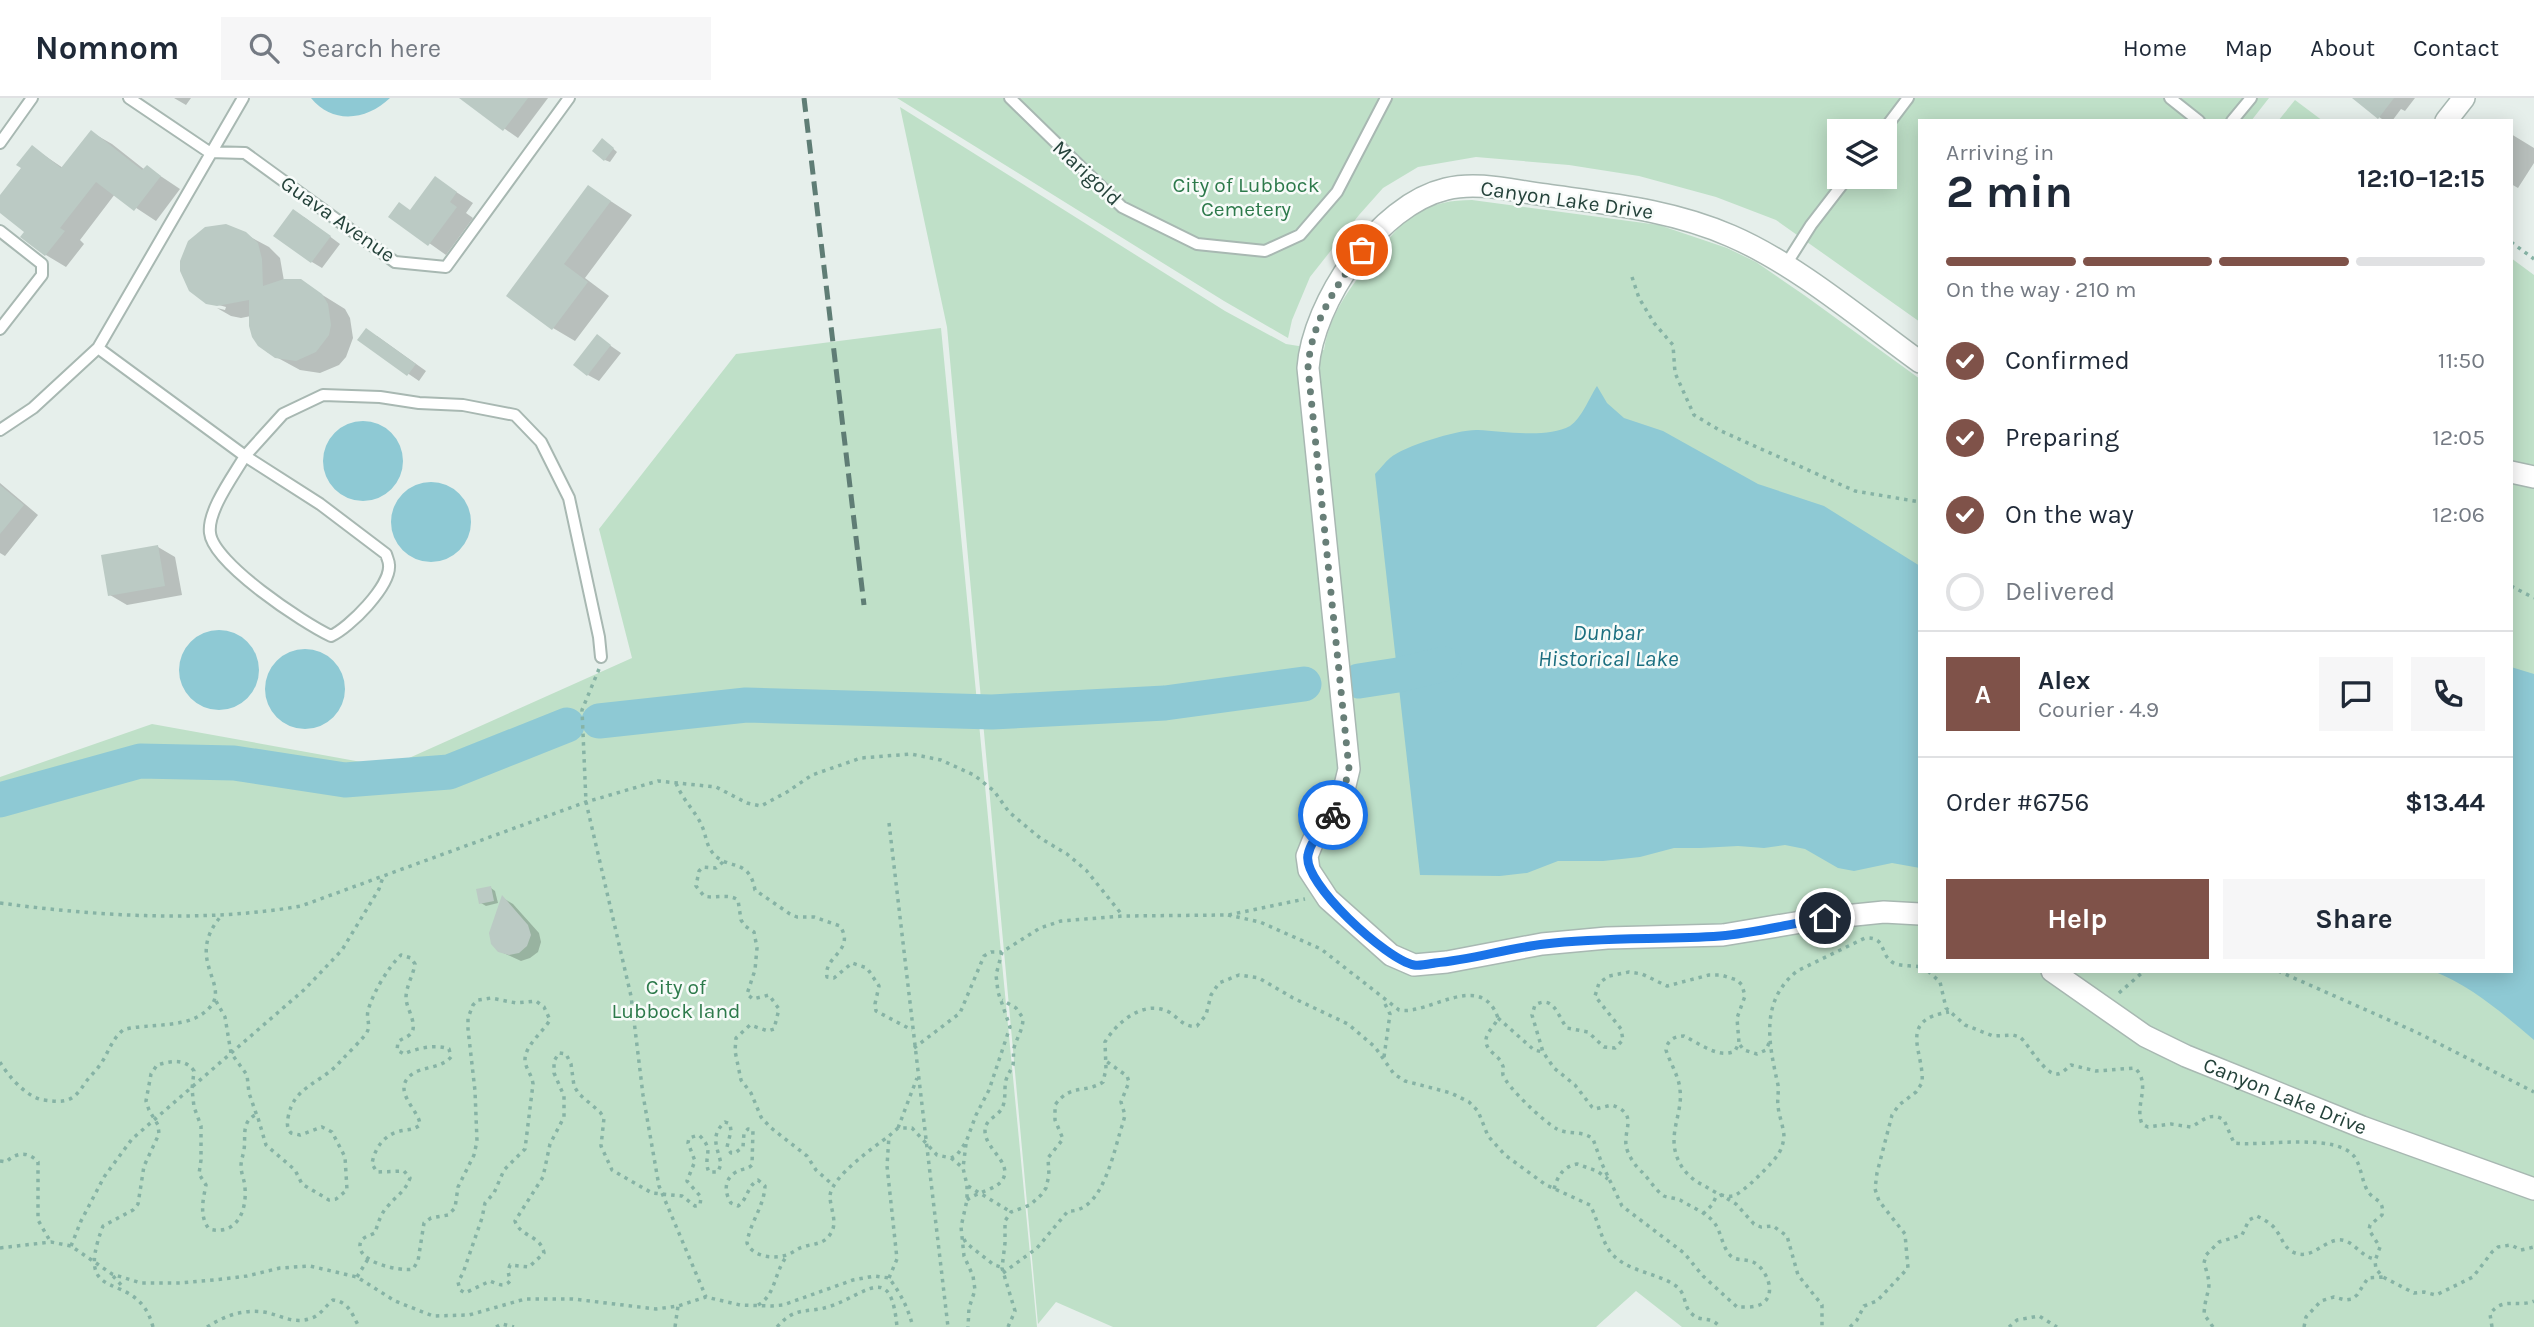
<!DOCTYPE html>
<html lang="en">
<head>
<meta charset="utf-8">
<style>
	body { margin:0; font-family:Karla,sans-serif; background:#f6f6f7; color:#1f2937; height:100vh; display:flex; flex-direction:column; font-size:26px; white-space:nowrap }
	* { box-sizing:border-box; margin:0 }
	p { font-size:23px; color:#747a83 }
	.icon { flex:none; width:38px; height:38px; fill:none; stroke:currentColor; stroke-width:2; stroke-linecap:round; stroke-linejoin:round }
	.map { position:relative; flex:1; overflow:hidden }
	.sheet { position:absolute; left:1918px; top:21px; width:595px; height:854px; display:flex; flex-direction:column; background:#fff; border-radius:0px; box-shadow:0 4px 18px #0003 }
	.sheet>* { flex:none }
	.tools { position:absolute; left:1827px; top:21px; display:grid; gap:14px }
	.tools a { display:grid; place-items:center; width:70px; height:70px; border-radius:0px; background:#fff; box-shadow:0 4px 18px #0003; font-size:35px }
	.pin { position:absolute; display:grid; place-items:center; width:60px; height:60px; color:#fff; margin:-30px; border:4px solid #fff; border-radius:50%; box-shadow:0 2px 7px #0007 }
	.courier { position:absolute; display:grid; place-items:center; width:70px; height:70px; margin:-35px; border:5px solid #1a73e8; border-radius:50%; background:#fff; color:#222; box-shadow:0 2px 9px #0007 }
	.overview em { font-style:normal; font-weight:700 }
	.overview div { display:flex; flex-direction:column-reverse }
	.overview { display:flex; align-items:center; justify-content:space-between; height:119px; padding:0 28px }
	h1 { font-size:46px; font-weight:700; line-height:52px }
	.bar { display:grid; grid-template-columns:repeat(4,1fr); gap:10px 7px; align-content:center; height:84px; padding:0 28px }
	.bar i { height:9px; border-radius:5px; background:#e0e1e3 }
	.bar .current { background:#7f5249 }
	.bar p { grid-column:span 4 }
	.line { display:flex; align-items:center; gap:18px; padding:0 28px; border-top:2px solid #e0e1e3 }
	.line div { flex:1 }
	.round { display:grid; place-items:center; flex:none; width:74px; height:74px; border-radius:0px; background:#f6f6f7 }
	ol { padding:0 28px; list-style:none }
	li { display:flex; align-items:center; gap:21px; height:77px }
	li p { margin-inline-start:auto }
	li .icon { padding:7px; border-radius:50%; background:#7f5249; color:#fff; stroke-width:4 }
	li:last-child { color:#747a83 }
	li i { width:38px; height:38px; border:4px solid #e0e1e3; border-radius:50% }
	.action { display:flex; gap:14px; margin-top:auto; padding:14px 28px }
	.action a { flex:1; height:80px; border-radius:0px; background:#7f5249; color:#fff; font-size:28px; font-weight:700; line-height:80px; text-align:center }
	.action a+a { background:#f6f6f7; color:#1f2937 }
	header { display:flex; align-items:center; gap:42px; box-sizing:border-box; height:98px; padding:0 35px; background:#fff; border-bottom:2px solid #e0e1e3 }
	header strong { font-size:33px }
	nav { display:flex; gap:38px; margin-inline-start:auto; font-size:24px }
	.search { width:490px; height:63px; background:#f6f6f7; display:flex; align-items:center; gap:18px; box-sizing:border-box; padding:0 24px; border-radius:0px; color:#747a83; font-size:26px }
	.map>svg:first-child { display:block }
</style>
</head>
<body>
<header>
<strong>Nomnom</strong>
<div class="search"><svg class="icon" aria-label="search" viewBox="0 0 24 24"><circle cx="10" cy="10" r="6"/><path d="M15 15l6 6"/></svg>Search here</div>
<nav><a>Home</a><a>Map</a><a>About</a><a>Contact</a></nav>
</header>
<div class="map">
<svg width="2534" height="1229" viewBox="0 0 2534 1229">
	<rect width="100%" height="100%" fill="#e6efeb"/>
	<path fill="#bfe0c8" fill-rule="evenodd" d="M897 0H2269L2251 23H1920V224L1776 122 1716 99 1639 78 1569 67 1476 59 1418 69 1383 90 1359 117 1310 179 1292 222 1288 240 1224 203ZM1839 33H1885V79H1839Z
		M2295 2 2323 23H2278Z
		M900 9 1225 213 1286 246 1324 252C1330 213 1354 185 1378 154 1389 141 1400 125 1415 116 1433 105 1452 102 1472 102L1659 127 1727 150 1756 164 1804 197 1920 281V873H2511V160L2534 177V1229H1682L1636 1193 1596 1229H1113L1056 1204 1038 1226 947 229Z
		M941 230 1037 1229H0V679L152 626 389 669 632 560 599 431 736 256Z"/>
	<path fill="#8ec9d4" d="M311 0H390C367 22 333 27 311 0Z
		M1597 288 1607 305 1624 320 1663 333 1758 386 1824 408 1920 468V770L1892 765 1854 773 1838 770 1805 751 1785 747 1764 750 1738 748 1700 750H1674L1640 759 1603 763H1558L1527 775 1500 778 1420 777 1375 376C1380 371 1385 364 1390 360 1404 348 1459 331 1478 332 1503 333 1546 341 1570 328 1582 320 1589 300 1597 288Z
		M323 363a40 40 0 1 1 80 0a40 40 0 1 1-80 0Z
		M391 424a40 40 0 1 1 80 0a40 40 0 1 1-80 0Z
		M179 572a40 40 0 1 1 80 0a40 40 0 1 1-80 0Z
		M265 591a40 40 0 1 1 80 0a40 40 0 1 1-80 0Z
		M2511 569 2534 576V942C2502 915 2473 889 2433 873H2511Z"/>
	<path fill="#0003" d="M174 0H191L186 7Z
		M461 0H548L518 40Z
		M2367 0H2415L2405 13 2401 11 2392 23H2385L2379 19Z
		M91 34 112 46 145 72 147 69 180 91 156 123 115 96 80 142 84 146 66 169 46 157 27 133 0 113V100L23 70 32 49 63 70Z
		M2511 36 2534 50V65L2518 90 2511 86Z
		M607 45 617 54 610 64 605 62Z
		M435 80 473 105 466 115 473 120 446 157 391 118 411 113Z
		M589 89 632 117 585 180 609 198 575 243 553 230 508 197Z
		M304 119 340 146 322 170 312 164Z
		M245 136 269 149 280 160 284 183H300L345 211 350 220 353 240 346 259 339 267 320 275 300 272 267 254 251 218 241 220 231 218 217 210 225 212 226 209 208 204Z
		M377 238 426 273 419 283 359 242Z
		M598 239 621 255 599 283 588 277Z
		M0 385 38 417 5 458 0 455Z
		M158 449 175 459 182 497 127 507 110 497Z
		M491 790 495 793 498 805 486 808 481 805Z
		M503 800 513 806 539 835 541 844 538 854 530 860 521 863 499 853Z"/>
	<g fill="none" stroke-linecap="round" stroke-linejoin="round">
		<path stroke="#8ec9d4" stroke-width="35" d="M1359 583 1398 577 1444 566
			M599 623 746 607 992 614 1165 605 1304 586
			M0 702 140 663 234 665 345 682 449 674 567 627"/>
	</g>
	<path fill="#bbcac4" d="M459 0H528L503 33Z
		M2352 0H2394L2378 21Z
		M91 32 142 72 147 67 161 78 134 113 96 84 60 130 65 133 45 158 20 139 24 134 0 115V97L21 70 16 67 32 47 61 70Z
		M602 40 614 50 604 63 592 53Z
		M435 78 457 94 450 104 457 109 428 148 388 119 399 104 410 112Z
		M588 87 611 103 564 166 588 184 552 232 506 198Z
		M293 111 331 138 311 165 273 138Z
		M226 126 246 134 258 145 262 161 263 188 284 181H301L322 196 328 206 331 227 329 237 316 254 296 263 275 260 258 248 252 239 249 228V202L217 208 206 206 189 193 180 173V163L188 143 205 129Z
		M366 230 416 266 407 278 357 242Z
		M597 236 611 247 587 278 573 267Z
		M0 387 24 407 0 436Z
		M158 447 165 488 108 498 101 457Z
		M491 788 494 803 479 806 476 791Z
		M502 797 528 827 531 837 527 848 519 855 509 857 498 854 491 846 489 835Z"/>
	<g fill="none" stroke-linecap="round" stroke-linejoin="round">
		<g stroke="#a8b8b2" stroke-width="14">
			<path id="service" d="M129 0 209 54 245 55 395 164 446 169 569 0
				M243 0 98 250 245 358 283 316 323 297 380 299 419 305 463 307 515 317 541 344 569 400 599 539 601 559
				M1010 0 1122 109 1197 146 1265 153 1300 137 1337 94 1386 0
				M2170 0 2199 23
				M2232 23 2251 0
				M1883 33 1908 0
				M0 45 32 0
				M0 133 42 166V177L0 231
				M1785 168 1811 127 1848 79
				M0 332 33 310 98 250
				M245 358 320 406 386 456C387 460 389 463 389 467 391 488 349 530 331 538 303 525 213 465 210 435 207 413 234 377 245 358Z"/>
		</g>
		<g stroke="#a8b8b2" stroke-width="24">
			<path id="minor" d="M2446 23 2464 0"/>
		</g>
		<g stroke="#a8b8b2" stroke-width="24">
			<g id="tertiary">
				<path d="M1920 264C1862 222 1796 166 1731 138 1672 112 1609 106 1546 97 1513 93 1478 83 1446 91 1378 107 1313 204 1308 270L1349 671 1341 704 1326 728 1313 743 1307 758 1309 772 1328 801 1391 857 1414 867 1447 864 1542 846 1607 840 1723 837 1825 820 1884 814 1920 816"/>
				<path d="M2511 374 2534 379"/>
				<path id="s1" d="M2052 873 2145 938 2186 958 2362 1029 2534 1091"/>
			</g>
		</g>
		<path stroke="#86b3a5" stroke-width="3.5" stroke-dasharray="3.5 5" stroke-linecap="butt" d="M2511 144 2534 161
			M1632 179 1639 200 1654 225 1673 247 1675 275 1694 317 1721 333 1855 393 1920 404
			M2511 488 2534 500
			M599 571 582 612 586 704 631 898 643 997 659 1088 706 1199
			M676 685C682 701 696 714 702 728 706 737 706 746 712 754 727 774 749 758 755 792L790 816 797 819H814L840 828C856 853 823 858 827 879L834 880 852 865 867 870 879 888 875 906 876 913 912 932
			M889 725 948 1229
			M723 764 716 770 703 769 699 773 696 788 704 798C716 801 728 795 738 802L741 822 745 828 754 834 757 850 755 872 747 896 753 901 769 897 779 911 774 931 768 933 750 927 736 940 735 953 741 982 751 995 761 1019 770 1029 807 1058 816 1072 833 1087
			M0 805C96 818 205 825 301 808L586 704 658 683 716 689 747 705 761 708 787 694 812 677 861 660 911 656 941 662 974 677 994 693 1009 714 1040 740 1067 756 1086 772 1123 818
			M1228 817 1260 824 1321 851 1399 912C1428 918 1481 871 1498 920 1495 928 1485 935 1486 944 1487 954 1499 957 1502 966 1505 972 1502 970 1503 977 1507 989 1545 1025 1557 1031 1569 1037 1582 1032 1593 1041L1602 1066 1622 1108 1684 1155 1703 1178 1737 1209C1745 1209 1756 1210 1763 1205 1777 1195 1766 1170 1753 1164 1744 1160 1735 1164 1729 1156 1721 1146 1721 1131 1712 1122 1704 1114 1690 1108 1680 1102 1675 1100 1669 1100 1664 1098 1656 1093 1649 1081 1642 1074 1635 1068 1627 1056 1626 1047 1624 1030 1638 1016 1612 1007L1595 1011 1592 1009 1575 987 1554 970 1543 954 1532 917 1535 907C1554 896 1558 919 1567 930L1588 934 1604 949 1615 950 1623 942 1621 931 1595 898 1599 885 1609 878 1629 874 1642 876 1667 888 1709 877H1721L1737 882 1742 887 1745 898 1737 920 1739 945 1735 953C1718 961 1699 945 1684 938 1675 938 1667 942 1666 952 1670 965 1679 978 1680 992 1683 1013 1669 1034 1676 1056 1680 1070 1690 1081 1703 1087 1712 1092 1722 1100 1733 1098 1742 1096 1774 1064 1779 1055 1782 1050 1783 1045 1784 1040 1784 1029 1779 1019 1778 1008 1777 1001 1779 994 1778 987 1769 946 1759 904 1797 873L1865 840C1887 839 1879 855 1892 864 1899 869 1911 867 1920 869
			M1928 873 1940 884 1946 910 1965 927 1993 938 2013 937 2020 939C2029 947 2045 977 2057 976 2062 976 2067 970 2071 967L2096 973 2135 970C2152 987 2134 1007 2142 1026L2148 1029 2171 1026 2191 1029C2203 1023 2210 1013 2224 1022L2234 1045C2262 1049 2340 1033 2356 1061 2361 1070 2362 1082 2367 1092 2373 1103 2385 1101 2382 1117L2370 1127 2369 1132 2380 1149 2375 1163 2376 1171 2383 1179 2414 1195 2424 1194 2436 1197 2473 1179 2492 1154 2498 1149 2511 1147 2521 1152 2534 1149
			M2278 873 2416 934 2534 994
			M2119 895 2144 873
			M216 903 225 919 231 955 247 977 249 995 257 1018
			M1498 920 1534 952 1543 954
			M1740 947 1744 952 1757 956 1766 952 1769 945
			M914 950 960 915 984 858 991 854H1001
			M1384 959 1390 916 1384 904
			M0 964C8 978 27 1000 44 1002 66 1005 73 1004 85 985 90 978 97 972 102 964 109 953 112 941 123 932 148 924 191 933 211 908 229 885 184 860 222 817
			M898 1030 917 980
			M966 1046 963 1070 967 1087V1102L961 1129 964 1158 973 1178 975 1192 969 1210 968 1229
			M951 1060 963 1070
			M0 1063 6 1064C17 1054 28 1053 38 1064V1122L50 1143
			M968 1088 1011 1114
			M1554 1091C1558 1077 1563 1069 1577 1066L1597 1073 1608 1081
			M967 1102C977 1094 998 1091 1003 1081 1012 1064 985 1051 985 1033 985 1020 999 1019 1003 1008 1006 1000 1004 990 1006 982 1008 976 1011 972 1013 967 1014 961 1013 956 1014 950 1017 939 1023 932 1023 920L1016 910 1002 902
			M1703 1116 1712 1107 1716 1099 1721 1097 1736 1106 1754 1126 1761 1129 1773 1128 1787 1138 1798 1177 1822 1207V1229
			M964 1141 966 1145 994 1167 1001 1169
			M71 1148 81 1123 104 1079 132 1041 305 891 342 852 379 791 383 779
			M0 1150 51 1144 71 1148 112 1176 141 1185H180L214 1182 247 1178 280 1170 310 1168 357 1179 395 1203 433 1218 469 1217 525 1201H573L656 1211 678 1208 706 1199 740 1207 772 1208 783 1207 853 1182 875 1178 889 1180C901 1196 908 1210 913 1229
			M1003 1175 1037 1150 1068 1113C1104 1115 1114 1050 1123 1025L1125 1017 1121 1004 1129 984 1127 978 1106 963
			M113 1178 124 1190
			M357 1179 368 1161
			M889 1180 897 1161 887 1068 889 1038 898 1030H912L937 1057 951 1060 957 1057 966 1044 976 1017 989 992 1010 929 998 894 996 877 1002 854 1040 830 1061 823 1123 818 1228 817 1305 801
			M758 1207C776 1197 774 1174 787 1158
			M153 1229C137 1167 71 1212 103 1128L133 1112 138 1106 144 1068 159 1036 158 1027 149 1012 146 1003 151 976 157 967C170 963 186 960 194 973L192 991 194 1009 201 1028V1062L199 1076 206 1087C203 1102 199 1118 209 1131 236 1138 247 1114 245 1090 245 1083 241 1076 241 1068 241 1062 243 1058 244 1052 246 1038 241 1025 255 1017L258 1020 266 1047 295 1072 302 1086 329 1102 336 1101 347 1092 345 1059 332 1034 322 1029 300 1037 291 1035C287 1030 287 1027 288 1020 293 989 319 986 338 966 343 960 365 939 367 934 371 927 366 920 368 913 372 896 389 868 401 857L411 860 415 866C413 878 406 888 406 900 406 911 421 930 408 938 405 940 401 941 398 944L397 952 404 956C417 950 436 946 449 951L451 959C441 971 422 968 411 977 391 993 420 1013 420 1027 412 1033 406 1031 397 1034 383 1038 374 1052 372 1066L377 1074 404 1073 410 1080C405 1094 397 1097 388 1108 381 1115 378 1125 375 1135 371 1137 363 1139 361 1143 352 1164 401 1174 413 1171L418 1163 424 1125 431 1120 448 1117 455 1110 458 1089 474 1057 477 1043 475 993 468 931V920L473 907 478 902 491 900 516 905 536 903 544 909 550 922C543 934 524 948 525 963 526 971 532 977 533 986L525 1051 504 1072 494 1095 485 1105 482 1120 463 1175 458 1184 460 1192 465 1195 490 1183C498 1186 504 1190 510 1183L508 1173 510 1167 529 1169 544 1155C541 1137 520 1139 515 1123L543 1079 550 1046 564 1019V998L554 975V963L559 955 566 956 571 966 574 988 579 996 600 1014 604 1020 601 1048 612 1072 652 1095 682 1098 695 1108 700 1107 701 1099 687 1083 695 1063 688 1045 689 1040 699 1037C716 1053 702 1059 709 1074H718L721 1066C718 1050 709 1038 725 1024L730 1026 731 1033 727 1049 731 1055H735L743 1049 744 1035 748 1031 753 1032 752 1067C747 1072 743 1070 736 1074 724 1081 724 1094 731 1105L738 1108C748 1101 747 1088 758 1082L765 1088C764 1109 750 1124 747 1145 752 1159 776 1162 789 1156 794 1154 798 1150 803 1149 814 1145 824 1147 831 1135 838 1124 830 1110 830 1098 831 1079 874 1049 889 1038
			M207 1229C224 1218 243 1211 264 1214 281 1217 293 1227 312 1220 321 1217 326 1207 333 1202 349 1204 352 1216 359 1229
			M496 1229 502 1226 514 1229
			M675 1229 678 1208
			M777 1229C796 1207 808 1216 831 1208 868 1195 891 1164 897 1229
			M1008 1229 1015 1213 1002 1170 1005 1145V1123L1011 1114 1030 1107 1041 1097 1046 1090 1049 1077 1048 1060 1063 1041 1055 1022V1007C1071 985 1085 996 1103 984L1106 971 1105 944C1117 924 1144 901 1169 914 1179 920 1184 930 1197 928L1206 917 1211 897 1219 885 1239 877 1259 880 1293 900 1348 926 1375 949 1394 976 1405 983 1451 995 1469 1004 1478 1013 1488 1038 1505 1057 1546 1087 1590 1107C1598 1122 1600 1138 1609 1152 1624 1174 1657 1174 1676 1188 1687 1196 1683 1209 1692 1216 1701 1225 1710 1217 1720 1229
			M1850 1229 1857 1222 1864 1208 1877 1203 1908 1170 1905 1136 1879 1103 1875 1091 1877 1075 1892 1017 1899 1007 1916 994 1922 985C1925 955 1896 922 1949 914
			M2009 1229 2017 1222 2039 1218 2057 1229
			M2213 1229 2204 1216C2206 1188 2214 1195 2204 1165L2206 1157 2219 1144 2242 1137 2249 1122 2257 1118C2265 1122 2273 1126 2278 1135 2282 1141 2284 1148 2291 1153 2309 1164 2321 1145 2337 1142 2353 1140 2360 1159 2375 1161
			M2304 1229 2306 1219 2321 1203 2334 1199 2345 1202 2352 1201 2357 1197 2368 1180 2383 1179
			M2492 1229 2490 1216C2503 1198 2518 1210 2534 1203"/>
		<use href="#service" stroke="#fff" stroke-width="10"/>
		<use href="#minor" stroke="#fff" stroke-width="21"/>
		<use href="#tertiary" stroke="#fff" stroke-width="21"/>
		<path stroke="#5f7d75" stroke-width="5" stroke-dasharray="14 7" stroke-linecap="butt" d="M804 0 864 507"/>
	</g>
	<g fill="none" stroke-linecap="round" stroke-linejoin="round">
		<path stroke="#687f78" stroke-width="7" stroke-dasharray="0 12.6" d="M1333 717 1341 704 1349 671 1308 270C1311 224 1336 189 1362 152"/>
		<path stroke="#1a73e8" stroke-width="9" d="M1333 717C1325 730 1311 741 1308 757 1302 785 1387 862 1414 867 1420 868 1429 866 1435 865 1472 862 1508 850 1545 846 1603 839 1661 842 1720 838 1755 835 1790 826 1825 820"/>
	</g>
	<g text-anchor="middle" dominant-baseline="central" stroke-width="5" stroke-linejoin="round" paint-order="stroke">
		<g font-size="21" fill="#24423a" stroke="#f7fbf9">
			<text transform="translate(1087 75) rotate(43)">Marigold</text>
			<text transform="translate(1567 102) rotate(8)">Canyon Lake Drive</text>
			<text transform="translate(338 121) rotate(35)">Guava Avenue</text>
			<text stroke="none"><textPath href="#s1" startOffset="266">Canyon Lake Drive</textPath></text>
		</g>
		<g font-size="21" fill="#2d7a4b" stroke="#f7fbf9">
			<text x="1246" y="87">City of Lubbock<tspan x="1246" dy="24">Cemetery</tspan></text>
			<text x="676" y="889">City of<tspan x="676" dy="24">Lubbock land</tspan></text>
		</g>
		<g font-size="23" font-style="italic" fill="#1c6f80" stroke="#f7fbf9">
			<text x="1608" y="534">Dunbar<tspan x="1608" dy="26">Historical Lake</tspan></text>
		</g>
	</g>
</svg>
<div class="tools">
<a><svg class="icon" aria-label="layers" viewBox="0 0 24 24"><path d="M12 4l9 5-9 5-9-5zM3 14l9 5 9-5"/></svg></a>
</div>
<div class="pin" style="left:1362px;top:152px;background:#ea580c"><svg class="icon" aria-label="bag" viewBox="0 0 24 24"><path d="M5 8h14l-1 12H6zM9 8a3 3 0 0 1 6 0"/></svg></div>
<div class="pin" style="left:1825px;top:820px;background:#1f2937"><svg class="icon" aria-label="home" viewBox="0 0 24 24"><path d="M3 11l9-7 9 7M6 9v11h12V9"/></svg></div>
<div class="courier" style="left:1333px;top:717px"><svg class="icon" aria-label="bike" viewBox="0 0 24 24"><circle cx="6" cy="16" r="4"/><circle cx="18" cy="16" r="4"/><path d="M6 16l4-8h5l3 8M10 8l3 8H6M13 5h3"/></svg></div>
<section class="sheet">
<div class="overview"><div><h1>2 min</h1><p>Arriving in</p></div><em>12:10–12:15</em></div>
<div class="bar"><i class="current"></i><i class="current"></i><i class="current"></i><i></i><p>On the way · 210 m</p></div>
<ol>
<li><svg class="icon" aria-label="check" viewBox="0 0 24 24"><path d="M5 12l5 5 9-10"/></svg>Confirmed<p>11:50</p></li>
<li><svg class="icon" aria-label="check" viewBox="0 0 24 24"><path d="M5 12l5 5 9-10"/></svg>Preparing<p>12:05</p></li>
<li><svg class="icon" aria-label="check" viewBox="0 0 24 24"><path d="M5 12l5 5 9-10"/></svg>On the way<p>12:06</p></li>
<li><i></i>Delivered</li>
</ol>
<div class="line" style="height:126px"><b class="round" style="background:#7f5249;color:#fff">A</b><div><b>Alex</b><p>Courier · 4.9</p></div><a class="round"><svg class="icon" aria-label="chat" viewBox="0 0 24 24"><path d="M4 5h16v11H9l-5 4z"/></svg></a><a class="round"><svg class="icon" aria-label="phone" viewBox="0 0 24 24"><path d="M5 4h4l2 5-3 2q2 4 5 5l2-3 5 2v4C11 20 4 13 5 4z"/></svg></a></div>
<div class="line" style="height:91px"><div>Order #6756</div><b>$13.44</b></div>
<div class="action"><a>Help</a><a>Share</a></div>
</section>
</div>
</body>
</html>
